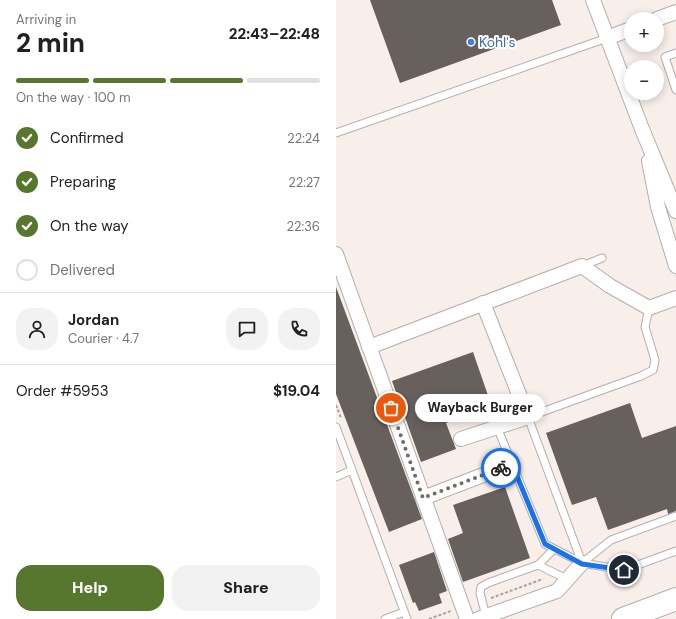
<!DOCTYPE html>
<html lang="en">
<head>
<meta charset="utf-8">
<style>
	body { margin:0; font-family:"DM Sans",sans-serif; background:#f2f2f2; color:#202124; height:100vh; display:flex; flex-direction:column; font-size:15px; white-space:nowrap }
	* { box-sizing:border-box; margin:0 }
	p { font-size:13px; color:#757577 }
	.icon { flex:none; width:22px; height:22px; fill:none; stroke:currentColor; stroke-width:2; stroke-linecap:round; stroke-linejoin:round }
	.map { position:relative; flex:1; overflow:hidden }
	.sheet { display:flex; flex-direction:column; background:#fff; width:336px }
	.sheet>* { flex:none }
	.controls { position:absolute; left:288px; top:12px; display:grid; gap:8px }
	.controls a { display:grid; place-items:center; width:40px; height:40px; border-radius:50%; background:#fff; box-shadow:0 2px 10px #0003; font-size:20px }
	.pin { position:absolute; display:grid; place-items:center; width:34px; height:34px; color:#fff; margin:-17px; border:2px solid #fff; border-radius:50%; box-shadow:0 1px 4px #0007 }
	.courier { position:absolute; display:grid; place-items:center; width:40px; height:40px; margin:-20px; border:3px solid #1a73e8; border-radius:50%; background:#fff; color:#222; box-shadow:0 1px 5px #0007 }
	.bubble { position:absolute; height:28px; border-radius:14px; background:#fff; box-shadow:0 2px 10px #0003; font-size:13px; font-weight:800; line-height:28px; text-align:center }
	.headline em { font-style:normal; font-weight:800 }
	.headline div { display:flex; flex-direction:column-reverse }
	.headline { display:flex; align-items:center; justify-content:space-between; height:68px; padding:0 16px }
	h1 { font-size:26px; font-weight:800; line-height:30px }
	.bar { display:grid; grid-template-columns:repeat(4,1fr); gap:6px 4px; align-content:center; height:48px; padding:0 16px }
	.bar i { height:5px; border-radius:3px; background:#e0e0e0 }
	.bar .selected { background:#58772e }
	.bar p { grid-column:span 4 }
	.line { display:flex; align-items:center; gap:10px; padding:0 16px; border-top:1px solid #e0e0e0 }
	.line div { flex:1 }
	.round { display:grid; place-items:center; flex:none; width:42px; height:42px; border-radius:16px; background:#f2f2f2 }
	ol { padding:0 16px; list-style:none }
	li { display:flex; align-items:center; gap:12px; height:44px }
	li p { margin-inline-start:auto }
	li .icon { padding:4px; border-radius:50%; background:#58772e; color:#fff; stroke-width:4 }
	li:last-child { color:#757577 }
	li i { width:22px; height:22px; border:2px solid #e0e0e0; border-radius:50% }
	.cta { display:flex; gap:8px; margin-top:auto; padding:8px 16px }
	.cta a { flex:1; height:46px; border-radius:16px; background:#58772e; color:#fff; font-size:16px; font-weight:800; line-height:46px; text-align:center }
	.cta a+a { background:#f2f2f2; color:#202124 }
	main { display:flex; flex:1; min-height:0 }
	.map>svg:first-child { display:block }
</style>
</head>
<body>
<main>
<section class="sheet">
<div class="headline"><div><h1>2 min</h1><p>Arriving in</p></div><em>22:43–22:48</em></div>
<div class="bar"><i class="selected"></i><i class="selected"></i><i class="selected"></i><i></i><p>On the way · 100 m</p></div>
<ol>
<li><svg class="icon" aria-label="check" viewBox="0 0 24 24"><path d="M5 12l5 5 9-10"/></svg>Confirmed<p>22:24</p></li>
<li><svg class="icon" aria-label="check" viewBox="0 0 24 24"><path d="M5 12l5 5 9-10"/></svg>Preparing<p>22:27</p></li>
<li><svg class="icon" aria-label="check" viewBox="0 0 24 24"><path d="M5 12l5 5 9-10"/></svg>On the way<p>22:36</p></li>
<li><i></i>Delivered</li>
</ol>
<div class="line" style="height:72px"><a class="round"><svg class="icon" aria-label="person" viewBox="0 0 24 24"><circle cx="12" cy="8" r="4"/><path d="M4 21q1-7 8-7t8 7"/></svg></a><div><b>Jordan</b><p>Courier · 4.7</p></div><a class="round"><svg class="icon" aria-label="chat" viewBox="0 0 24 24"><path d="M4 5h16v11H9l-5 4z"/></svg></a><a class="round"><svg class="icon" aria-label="phone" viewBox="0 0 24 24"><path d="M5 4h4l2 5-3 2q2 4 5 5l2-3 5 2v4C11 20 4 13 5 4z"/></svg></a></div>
<div class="line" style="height:52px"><div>Order #5953</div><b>$19.04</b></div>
<div class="cta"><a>Help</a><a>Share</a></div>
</section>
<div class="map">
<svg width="340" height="619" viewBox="0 0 340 619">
	<rect width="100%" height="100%" fill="#f8eeea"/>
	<path fill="#68605d" d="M34 0H216L225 25 64 83Z
		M0 287 86 519 53 532 0 394Z
		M137 352 156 407 110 423 120 449 85 462 56 381Z
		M294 403 306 438 340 426V511L332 514 331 509 272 530 260 497 236 505 210 433Z
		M169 487 194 558 127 582 112 539 127 533 117 505Z
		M98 552 111 591 103 594 106 603 83 611 79 602 77 603 63 565Z"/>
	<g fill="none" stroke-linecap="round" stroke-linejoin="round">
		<g stroke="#b6adaa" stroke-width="9">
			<path id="service" d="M340 53 329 57 340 90
				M0 133 271 38
				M246 266 266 258
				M0 427 71 619
				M161 427 209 544 246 563 288 570 340 551
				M0 477 16 470
				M246 563 192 417 305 376 317 370 319 360 309 327 313 308
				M246 563 275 540 340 516
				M202 565 231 579
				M150 616 144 593 145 587 152 583 202 565 218 549
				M49 619 68 612"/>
		</g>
		<g stroke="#b6adaa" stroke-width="16">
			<path id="minor" d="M257 0 306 129 340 211
				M321 19 340 12
				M271 38 295 29
				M313 161 322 207 340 266
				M0 254 131 619
				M33 347 246 266 274 286 313 308 340 298
				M125 439 192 417 147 303
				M87 498 176 464
				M142 619 221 591 246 563"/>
		</g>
		<g stroke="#b6adaa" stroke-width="24">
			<path id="trunk" d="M287 619 340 599"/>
		</g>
		<path stroke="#a9a19e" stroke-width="2" stroke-dasharray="3 2" stroke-linecap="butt" d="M0 405 5 418
			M155 598 207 579
			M93 619 115 611"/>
		<use href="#service" stroke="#fff" stroke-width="7"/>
		<use href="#minor" stroke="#fff" stroke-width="14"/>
		<use href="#trunk" stroke="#fff" stroke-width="22"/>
	</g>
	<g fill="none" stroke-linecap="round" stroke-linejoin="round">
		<path stroke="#716b69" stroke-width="4" stroke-dasharray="0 7.2" d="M55 408 87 498 165 468"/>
		<path stroke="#1a73e8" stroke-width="5" d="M165 468 176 464 209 544 246 564 288 570"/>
	</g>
	<circle fill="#3f7fe0" stroke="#fff" stroke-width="1.5" cx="135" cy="42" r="4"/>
	<g text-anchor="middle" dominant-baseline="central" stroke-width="4" stroke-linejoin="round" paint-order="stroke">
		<g font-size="14" fill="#366cbe" stroke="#fff" text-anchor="start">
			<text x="143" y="42">Kohl's</text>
		</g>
	</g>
</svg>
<div class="controls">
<a>+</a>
<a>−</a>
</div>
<div class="pin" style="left:55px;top:408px;background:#ea580c"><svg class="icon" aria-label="bag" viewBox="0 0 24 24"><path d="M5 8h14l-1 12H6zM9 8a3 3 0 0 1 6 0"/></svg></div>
<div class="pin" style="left:288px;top:570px;background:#1f2937"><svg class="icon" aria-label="home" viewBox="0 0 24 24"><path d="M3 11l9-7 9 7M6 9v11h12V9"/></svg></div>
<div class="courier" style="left:165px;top:468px"><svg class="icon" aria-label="bike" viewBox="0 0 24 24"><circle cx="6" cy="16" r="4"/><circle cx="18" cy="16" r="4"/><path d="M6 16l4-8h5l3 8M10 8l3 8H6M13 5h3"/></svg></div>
<div class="bubble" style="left:79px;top:394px;width:130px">Wayback Burger</div>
</div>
</main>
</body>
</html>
